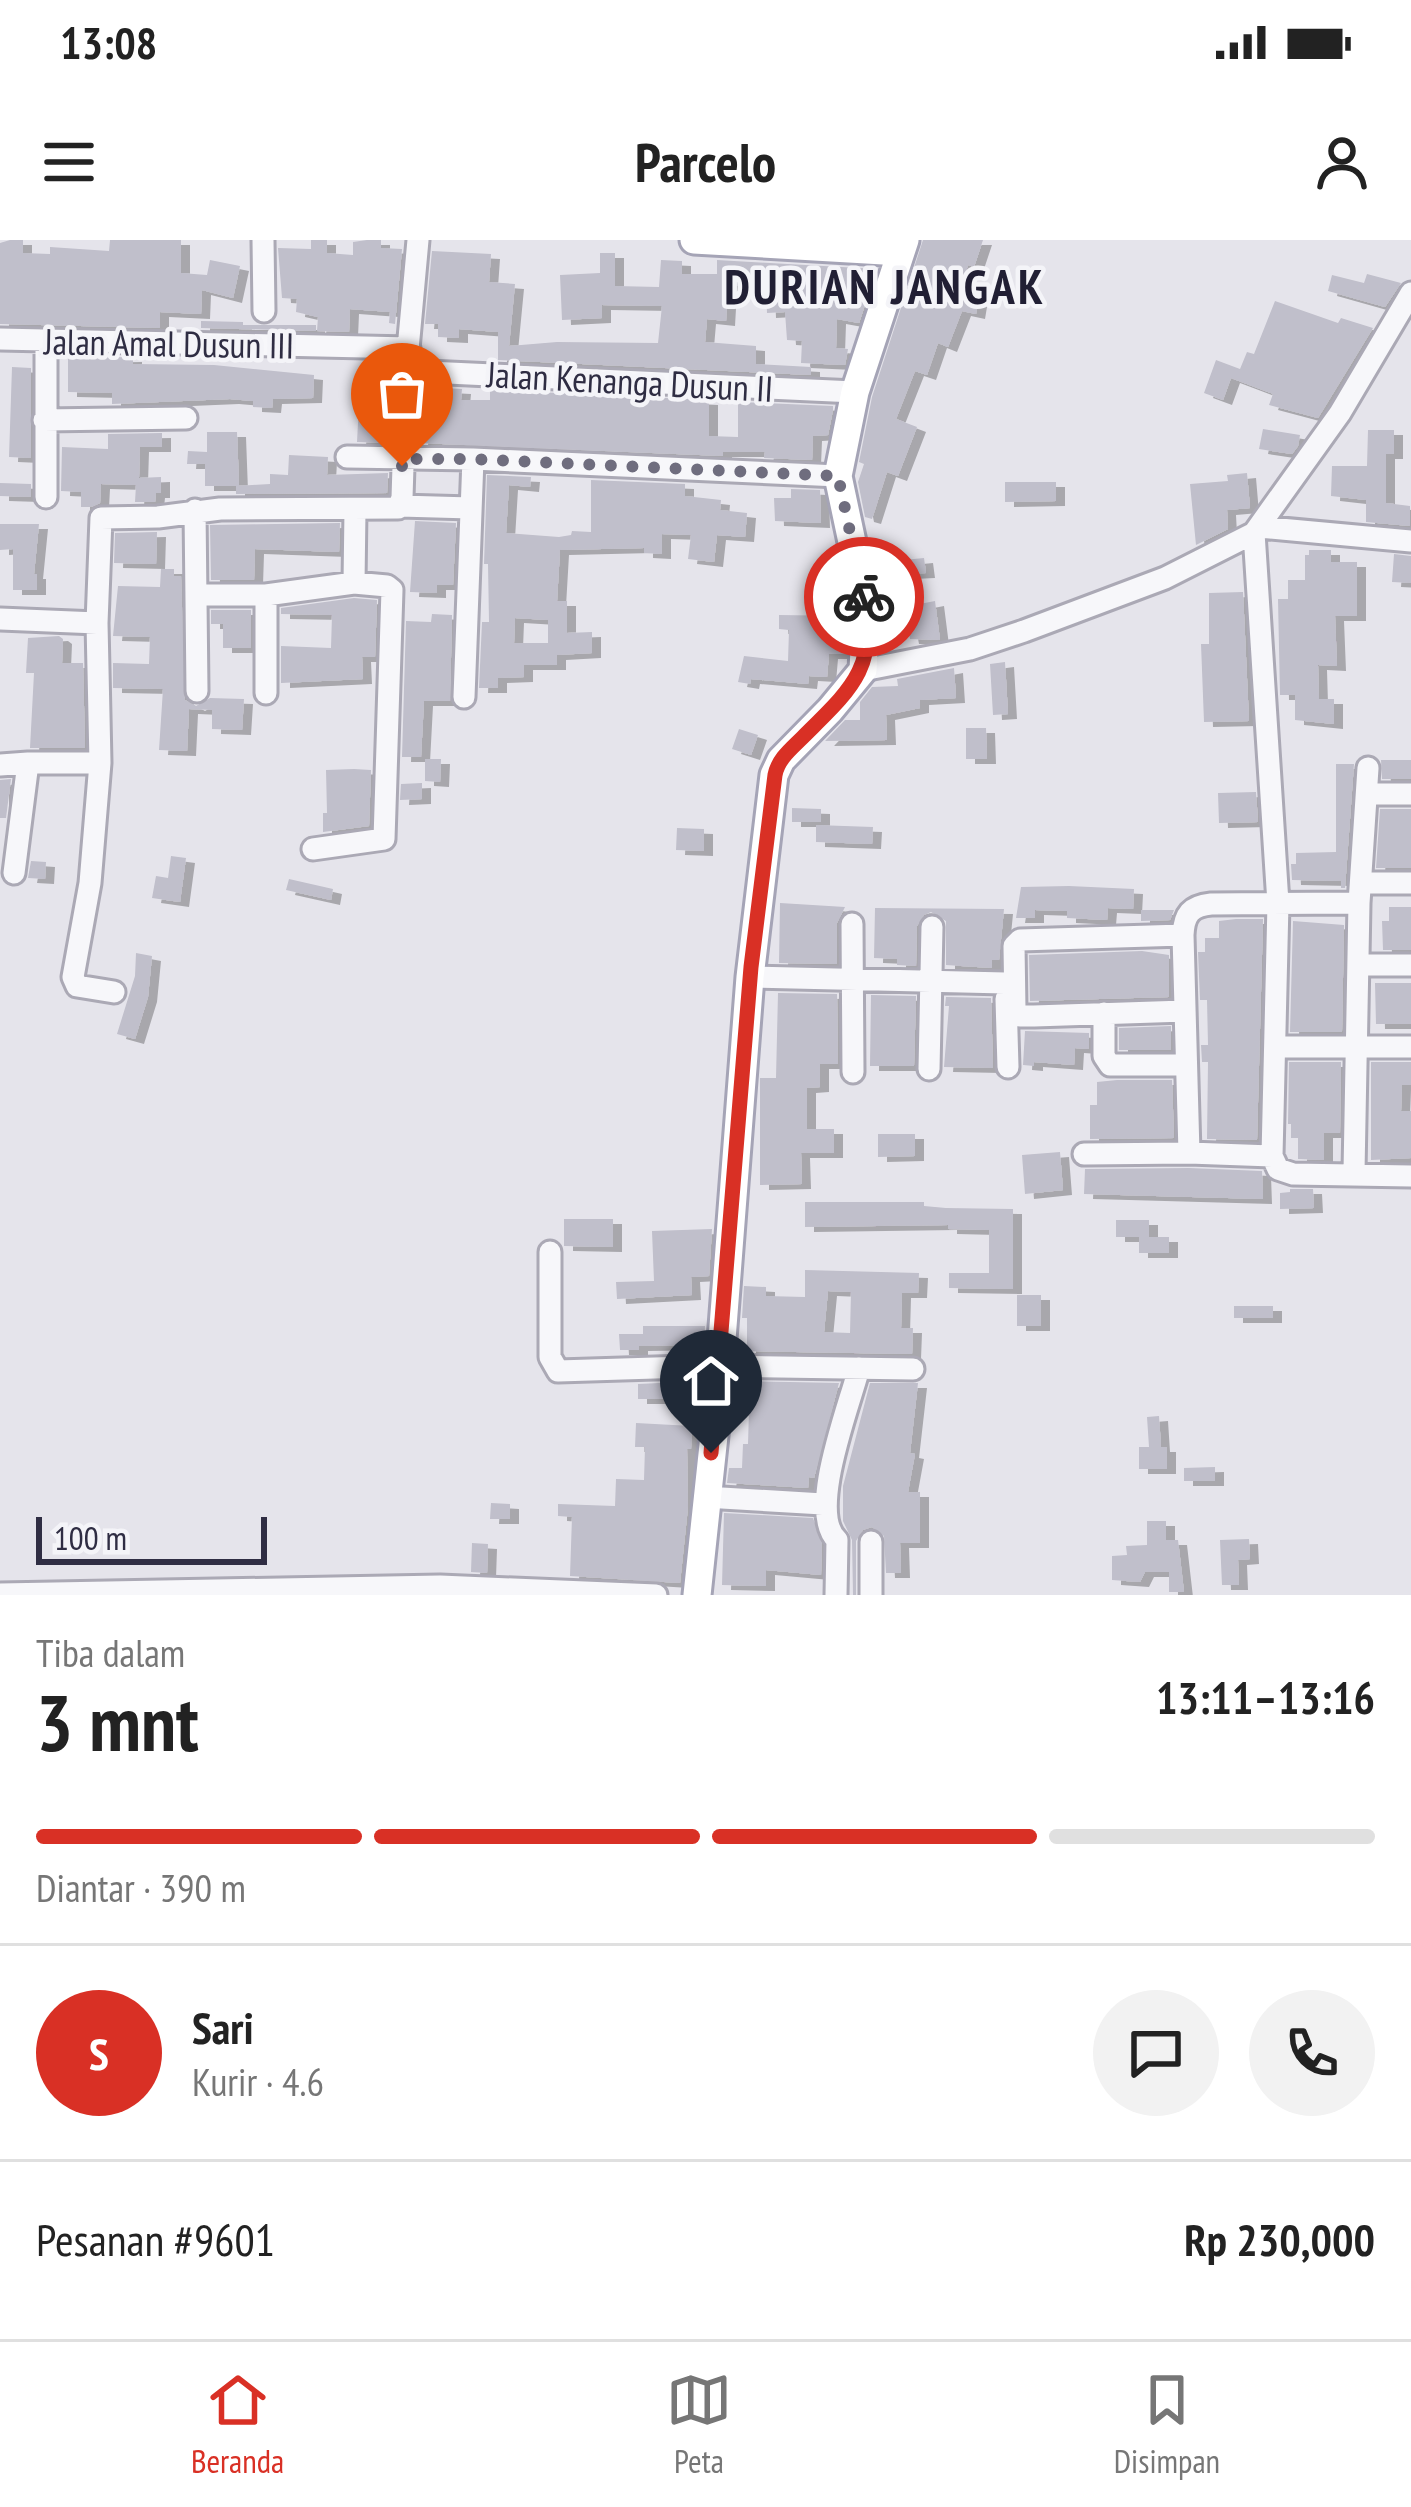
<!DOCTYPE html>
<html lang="id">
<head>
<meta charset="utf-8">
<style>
	body { margin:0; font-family:"PT Sans Narrow",sans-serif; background:#f2f2f2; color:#222; height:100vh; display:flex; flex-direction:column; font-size:45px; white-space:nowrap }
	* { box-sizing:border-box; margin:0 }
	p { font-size:39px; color:#767676 }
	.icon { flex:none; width:66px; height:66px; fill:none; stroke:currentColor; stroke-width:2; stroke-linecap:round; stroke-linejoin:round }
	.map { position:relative; height:1355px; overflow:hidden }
	.sheet { display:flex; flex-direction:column; background:#fff; flex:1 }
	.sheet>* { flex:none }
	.scale { position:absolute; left:36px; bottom:30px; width:231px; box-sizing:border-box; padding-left:12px; border:6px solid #2f2d43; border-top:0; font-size:33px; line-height:42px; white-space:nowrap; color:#2f2d43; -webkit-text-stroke:9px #f4f4f8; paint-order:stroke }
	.pin { position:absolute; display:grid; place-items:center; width:102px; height:102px; color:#fff; margin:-123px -51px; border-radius:50% 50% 50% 0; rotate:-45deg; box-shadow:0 0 12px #0007 }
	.pin .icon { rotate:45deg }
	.courier { position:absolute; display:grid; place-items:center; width:120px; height:120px; margin:-60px; border:9px solid #d93025; border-radius:50%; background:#fff; color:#222; box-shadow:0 3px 15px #0007 }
	.head em { font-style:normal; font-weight:700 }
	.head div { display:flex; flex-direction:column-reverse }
	.head { display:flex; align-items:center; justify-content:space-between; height:204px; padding:0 36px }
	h1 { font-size:78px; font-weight:700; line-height:90px }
	.bar { display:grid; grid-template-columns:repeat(4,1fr); gap:18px 12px; align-content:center; height:144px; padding:0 36px }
	.bar i { height:15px; border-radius:9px; background:#e0e0e0 }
	.bar .on { background:#d93025 }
	.bar p { grid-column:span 4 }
	.line { display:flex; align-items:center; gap:30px; padding:0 36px; border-top:3px solid #e0e0e0 }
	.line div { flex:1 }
	.round { display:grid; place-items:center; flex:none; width:126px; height:126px; border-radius:63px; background:#f2f2f2 }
	.status { display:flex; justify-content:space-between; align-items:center; height:84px; padding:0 60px; background:#fff; direction:ltr }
	.status svg { height:33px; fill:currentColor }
	header { display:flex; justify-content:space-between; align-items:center; height:156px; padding:0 36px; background:#fff; font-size:54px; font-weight:700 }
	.menu { display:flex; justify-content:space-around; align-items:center; height:168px; border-top:3px solid #e0e0e0; background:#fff; font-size:33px; color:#767676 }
	.menu a { display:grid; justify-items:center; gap:6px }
	.menu .on { color:#d93025 }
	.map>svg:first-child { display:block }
</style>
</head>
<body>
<div class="status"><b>13:08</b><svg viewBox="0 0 49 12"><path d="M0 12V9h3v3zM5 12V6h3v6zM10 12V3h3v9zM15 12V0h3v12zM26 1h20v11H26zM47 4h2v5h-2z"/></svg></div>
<header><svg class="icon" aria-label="menu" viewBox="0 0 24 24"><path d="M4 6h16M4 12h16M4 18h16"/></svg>Parcelo<svg class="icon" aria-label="person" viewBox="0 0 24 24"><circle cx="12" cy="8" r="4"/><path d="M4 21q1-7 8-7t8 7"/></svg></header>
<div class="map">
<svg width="1411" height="1355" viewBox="0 0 1411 1355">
	<defs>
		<filter id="shadow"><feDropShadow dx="9" dy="5" stdDeviation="0" flood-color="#0004"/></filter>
	</defs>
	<rect width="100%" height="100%" fill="#e5e4eb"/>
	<path fill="#c0bfcb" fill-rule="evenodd" filter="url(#shadow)" d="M10 0H23V13L50 14V7L109 11 110 0H181V33L207 35 210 20 240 26 233 58 202 50 201 74 160 72V88L0 84V3Z
		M311 0H327V13L353 15V2L367 0H381V8L402 9 395 84 389 83 390 72 350 69 349 92 317 91 318 77 296 72 297 59 282 58 278 8 311 9Z
		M923 0H983L974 27 968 25 960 52 979 56 976 74 962 71 948 107 938 103 927 135 915 131 896 179 917 187 898 236 887 232 872 279 865 277 858 242 864 224 859 222 872 157Z
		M432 11 491 14 489 42 515 44 509 106 557 102 658 103 662 66 602 65V78L562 80 560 35 600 33V13H615V46L659 47 661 20 682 21V34H717V20L877 29 859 83 837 79 836 108 848 109 845 125 801 123 802 101 787 100 785 72 767 73 766 46H728L726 81 707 79 705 102 756 106V124L811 127V135L498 120V92L459 89V98L438 97V84H425Z
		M1367 34 1401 43 1385 67 1328 51 1332 35 1364 43Z
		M1275 61 1338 83 1341 78 1373 88 1318 178 1269 165 1273 154 1231 138 1223 160 1204 153 1216 120 1240 129 1247 112 1254 114Z
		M201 81 243 82V85H316V91L201 88Z
		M133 117V124L214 125 314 135 313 158 273 159 272 168 253 167V161L230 159 112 164V153L68 152V118Z
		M386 122 392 123 389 203 357 202 361 126 385 128Z
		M12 127 31 128V218L9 217Z
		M421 147 462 149 461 160H490V150L709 160V196L738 197V162L833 166V170L828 195 813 196 812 220 764 218 765 212H723V216L419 203Z
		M1263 189 1300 195 1298 206 1292 214 1259 209Z
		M1368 190H1394V214H1386V263L1410 266V286L1366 282V260L1331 256 1332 226H1367Z
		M207 192H237L239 246H205V224H187L188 211 207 212Z
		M162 193V207H140L139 238 161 237V253H156L155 262H135L136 245 101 244 100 263 91 267H81V252L61 251 62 207 108 209V194Z
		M289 215 328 217 327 235 388 233 387 253 236 254V246L270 244V234L288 235Z
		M1247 233 1250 268 1227 270 1228 289 1196 305 1190 244 1228 241 1227 235Z
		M487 235 531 237 530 247 509 245 506 293 559 297 571 295 572 291 591 292V240L685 244V256L721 260 720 270 747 273 745 297 717 295 714 322 688 319 691 295 662 294V314L644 313V308L560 310 557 361H567V393L592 392V413L557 415V425H524V437L498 438V448H479L482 382H489L488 324H484ZM515 378 548 380V403H514Z
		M1005 242H1056V261L1005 262Z
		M0 243 31 244V257L0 256Z
		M791 249 820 250 821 283 775 281 774 258H791Z
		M415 281 456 283 453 345H437V353L410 352Z
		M340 283 339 312 255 309 254 340H211L210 285Z
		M0 284H39L34 334H37V350H13V309L0 310Z
		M157 292 156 324 114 323 115 293Z
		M1309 310H1331V322H1357V376H1335L1337 426 1318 425 1319 459H1334V484L1295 480V455H1280L1278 359H1288V340H1305V315H1309Z
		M1394 314 1411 316V343L1392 342Z
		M924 318 926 333 905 334 904 320Z
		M161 329H174V336H181L185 460 196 466 210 458 244 459 242 490 212 489V470L189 469 187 511 159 510 163 449 113 448V423L149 424 150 397 113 396 118 346 160 347Z
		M1243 352 1249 481 1204 482 1201 404H1209V353Z
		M354 358 377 360 375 417H362L363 439 281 443V406L331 408 332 375 281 374V368Z
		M935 361 940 400 910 399 904 367Z
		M211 370H251V408H223V384H211Z
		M432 374 452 375 450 461H424L421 517H402L406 381 431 382Z
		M779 375 848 376 846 414H829L827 437 809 436 808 444 751 439 750 444 738 442 744 416 788 421 789 390 779 389Z
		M59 396 63 399 62 423H83L85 508H30L34 433H26L28 398Z
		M1005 422 1008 474 993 475 990 424Z
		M954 428 956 458 920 460V468L886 475 887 500 825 501 845 480H860V462L872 447 898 446 897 439Z
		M966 488H986L987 519H966Z
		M739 489 758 495 751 515 732 509Z
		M425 519H441L440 542 425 541Z
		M1381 520H1411V539H1382Z
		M1336 524H1354L1345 648H1341V641L1292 640 1291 624H1296V613L1336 612Z
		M354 529 371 530 369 586 323 592V573H327L326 530Z
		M11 539 6 578H0V540Z
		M422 543V559L400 560 401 544Z
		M1256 552 1258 582 1219 583 1218 553Z
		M792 568 821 569V582H792Z
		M1380 569H1411V628H1376Z
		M816 585 873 587 872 604 816 602Z
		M677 588 704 589V611L676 610Z
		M171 616 186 618 180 662 152 658 156 636 168 638Z
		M31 621 46 622 45 639 28 638Z
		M289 639 333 649 331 660 286 650Z
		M1069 646 1134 649 1133 669 1108 668 1107 680 1067 678V671L1035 670V678H1016L1021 647Z
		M780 663 845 667 837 683V724L779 723Z
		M1389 667H1411V710H1383L1382 681H1389Z
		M875 668 1004 669 999 720H992V728L946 725V681L931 672 924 675 917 686 916 726 897 725V719L874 718Z
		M1141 670H1174L1170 680 1141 681Z
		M1236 679H1263L1257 900 1207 899 1208 822H1202L1201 805H1208L1207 760H1200L1198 712H1205V698H1219V681Z
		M1293 681 1344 685 1342 792H1290Z
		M1142 711 1169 715V757L1030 761 1029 715Z
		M136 713 152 716 148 757 135 799 117 794 135 736Z
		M1375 743H1411V784H1376Z
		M778 753 837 754 838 824H820V847L807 848V889H834V913H801L802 944 760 945V838H776Z
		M871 755 916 756 914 826H870Z
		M946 757 991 758 993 828 944 827 949 766H945Z
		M1171 786V810H1119V788Z
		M1025 791 1089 793V809L1075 808 1074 825 1034 822V826L1023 825Z
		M1289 822H1341L1340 893H1324V920L1298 919V898H1291V884H1288Z
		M1371 822H1411V845H1402L1401 871H1411V918L1371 920Z
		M1117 840H1172L1174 898 1090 899V865H1097V842Z
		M878 894H915V916L878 917Z
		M1060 912 1063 950 1025 954 1022 915Z
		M1189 928 1262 931 1263 959 1084 954 1085 929Z
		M1290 949H1313L1314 968 1280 969V953L1290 952Z
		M805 962H924V966L946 968 1013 969V1049L949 1048V1033H989V990L948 989V985L805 987Z
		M564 979H613V1007L564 1006Z
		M1116 980H1149V997H1169V1013H1139V997H1116Z
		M712 989 709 1036 691 1037 692 1055 617 1059 616 1042 654 1041 652 991Z
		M805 1030 919 1033 918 1053H902L901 1088H913L912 1114 739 1111H747V1078H742L744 1046 766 1047V1056L805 1057ZM828 1051 851 1052 850 1093 824 1092Z
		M1017 1055H1041V1086H1017Z
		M1234 1066H1273V1078H1234Z
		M643 1086H705L704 1105 639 1106V1110H620L619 1094H643Z
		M737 1141 839 1143 814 1238 809 1237 808 1248 727 1243 729 1228H742L743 1204H748L749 1170 736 1171Z
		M681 1142 680 1159H638V1144Z
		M870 1143H918L910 1213 915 1214 908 1252H920V1303H900L901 1333H886L884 1296 872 1287 863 1290 856 1301V1355H853L852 1300 843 1281V1246Z
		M1159 1176 1161 1207H1167V1229H1139V1207H1149L1147 1177Z
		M636 1183 692 1186 691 1209H687L688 1267 680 1343 570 1336 572 1277 558 1276V1264L615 1266 616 1239 644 1240 645 1207H635Z
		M1215 1227V1241H1184V1228Z
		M491 1263 510 1264V1279H490Z
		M724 1273 813 1278 822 1304 821 1335 766 1330V1346L722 1345Z
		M1147 1281H1166V1300H1178L1184 1352H1169V1332H1145L1140 1342 1112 1340V1316L1127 1315 1126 1306 1147 1305Z
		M1249 1299 1250 1319 1238 1320 1239 1345H1222L1220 1300Z
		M472 1303 488 1304 487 1333 471 1332Z"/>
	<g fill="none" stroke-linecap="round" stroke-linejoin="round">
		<g stroke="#aba9b5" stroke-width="27">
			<path id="minor" d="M263 0 264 71
				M0 99 409 108
				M46 101V257
				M406 131 855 152
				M44 180 186 178
				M347 217 473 219 838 236
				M400 266 471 268
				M195 270 197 451
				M1260 287 1411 301
				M1254 293 1278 663 1272 916 1278 929 1293 934 1411 936
				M198 355H266L354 343 355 270
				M266 355V453
				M0 379 97 383
				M863 430 970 409 1024 391 1165 338 1254 293 1340 173 1411 53
				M464 457 473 219
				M28 523H100
				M0 525 28 523 14 633
				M1368 554H1411
				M313 609 384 599 392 350 387 346 354 343
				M1362 643H1411
				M852 684 853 832
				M1183 695 1020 700 1014 706 1015 770 1020 776H1034L1185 771
				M1360 725H1411
				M750 737 1005 743
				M114 752 77 746 73 737 90 643 100 523 97 383 101 278 158 277 220 269 398 268 402 258 406 131 418 0
				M1006 759 1008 827
				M1104 773V816L1110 825H1186
				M1276 807H1411
				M929 829 932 687
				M1084 914 1189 913
				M1272 916 1189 913 1183 695C1184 674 1191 666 1211 664L1359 663
				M1354 932 1359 663 1368 528
				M550 1012V1117L558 1131 719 1126 913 1129
				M705 1257 823 1264
				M871 1302V1355
				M0 1354 440 1346 656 1355
				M836 1355 837 1300C807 1272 849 1167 859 1128"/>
		</g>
		<g stroke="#a5a4b6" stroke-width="33">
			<path id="major" d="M694 0 901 12
				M697 1355 716 1177 750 737 774 535 781 520 830 470 863 430 866 368 838 236 855 152 905 0"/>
		</g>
		<use href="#minor" stroke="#f7f7fa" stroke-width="21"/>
		<use href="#major" stroke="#fff" stroke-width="27"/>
	</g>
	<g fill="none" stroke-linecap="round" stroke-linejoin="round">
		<path stroke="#6f6d7e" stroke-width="12" stroke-dasharray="0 21.6" d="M402 226V219H473L838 236 864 357"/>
		<path stroke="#d93025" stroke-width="15" d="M711 1213 751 727 775 535C778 519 791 509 803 497 849 451 879 428 864 357"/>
	</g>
	<g text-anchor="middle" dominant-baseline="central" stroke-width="9" stroke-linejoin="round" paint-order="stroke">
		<g font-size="36" fill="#2f2d43" stroke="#f4f4f8">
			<text transform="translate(169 103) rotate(1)">Jalan Amal Dusun III</text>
			<text transform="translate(630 141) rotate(3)">Jalan Kenanga Dusun II</text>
		</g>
		<g font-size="48" font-weight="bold" letter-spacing="3" fill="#211f34" stroke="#f4f4f8">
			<text x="885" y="46">DURIAN JANGAK</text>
		</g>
	</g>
</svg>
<div class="scale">100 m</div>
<div class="pin" style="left:402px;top:226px;background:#ea580c"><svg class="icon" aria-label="bag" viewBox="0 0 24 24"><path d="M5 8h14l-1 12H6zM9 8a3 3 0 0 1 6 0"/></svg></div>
<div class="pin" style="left:711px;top:1213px;background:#1f2937"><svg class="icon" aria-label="home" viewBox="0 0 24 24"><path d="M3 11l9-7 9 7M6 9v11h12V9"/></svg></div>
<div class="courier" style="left:864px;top:357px"><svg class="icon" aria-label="bike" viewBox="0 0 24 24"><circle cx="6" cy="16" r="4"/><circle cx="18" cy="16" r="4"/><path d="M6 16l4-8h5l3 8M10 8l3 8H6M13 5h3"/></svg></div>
</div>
<section class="sheet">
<div class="head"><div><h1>3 mnt</h1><p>Tiba dalam</p></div><em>13:11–13:16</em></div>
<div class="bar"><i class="on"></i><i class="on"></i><i class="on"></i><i></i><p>Diantar · 390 m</p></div>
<div class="line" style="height:216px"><b class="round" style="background:#d93025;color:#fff">S</b><div><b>Sari</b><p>Kurir · 4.6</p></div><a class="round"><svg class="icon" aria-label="chat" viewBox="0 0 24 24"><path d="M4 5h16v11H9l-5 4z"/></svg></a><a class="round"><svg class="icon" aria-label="phone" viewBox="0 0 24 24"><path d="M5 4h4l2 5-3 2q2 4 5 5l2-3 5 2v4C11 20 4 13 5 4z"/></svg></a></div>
<div class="line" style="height:156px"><div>Pesanan #9601</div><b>Rp 230,000</b></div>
</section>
<nav class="menu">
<a class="on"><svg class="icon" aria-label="home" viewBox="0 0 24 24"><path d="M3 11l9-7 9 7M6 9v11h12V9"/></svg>Beranda</a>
<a><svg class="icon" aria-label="map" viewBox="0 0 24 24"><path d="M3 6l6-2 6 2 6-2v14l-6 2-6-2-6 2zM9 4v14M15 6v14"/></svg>Peta</a>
<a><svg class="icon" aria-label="saved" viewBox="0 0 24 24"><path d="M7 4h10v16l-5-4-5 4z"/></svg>Disimpan</a>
</nav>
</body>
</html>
